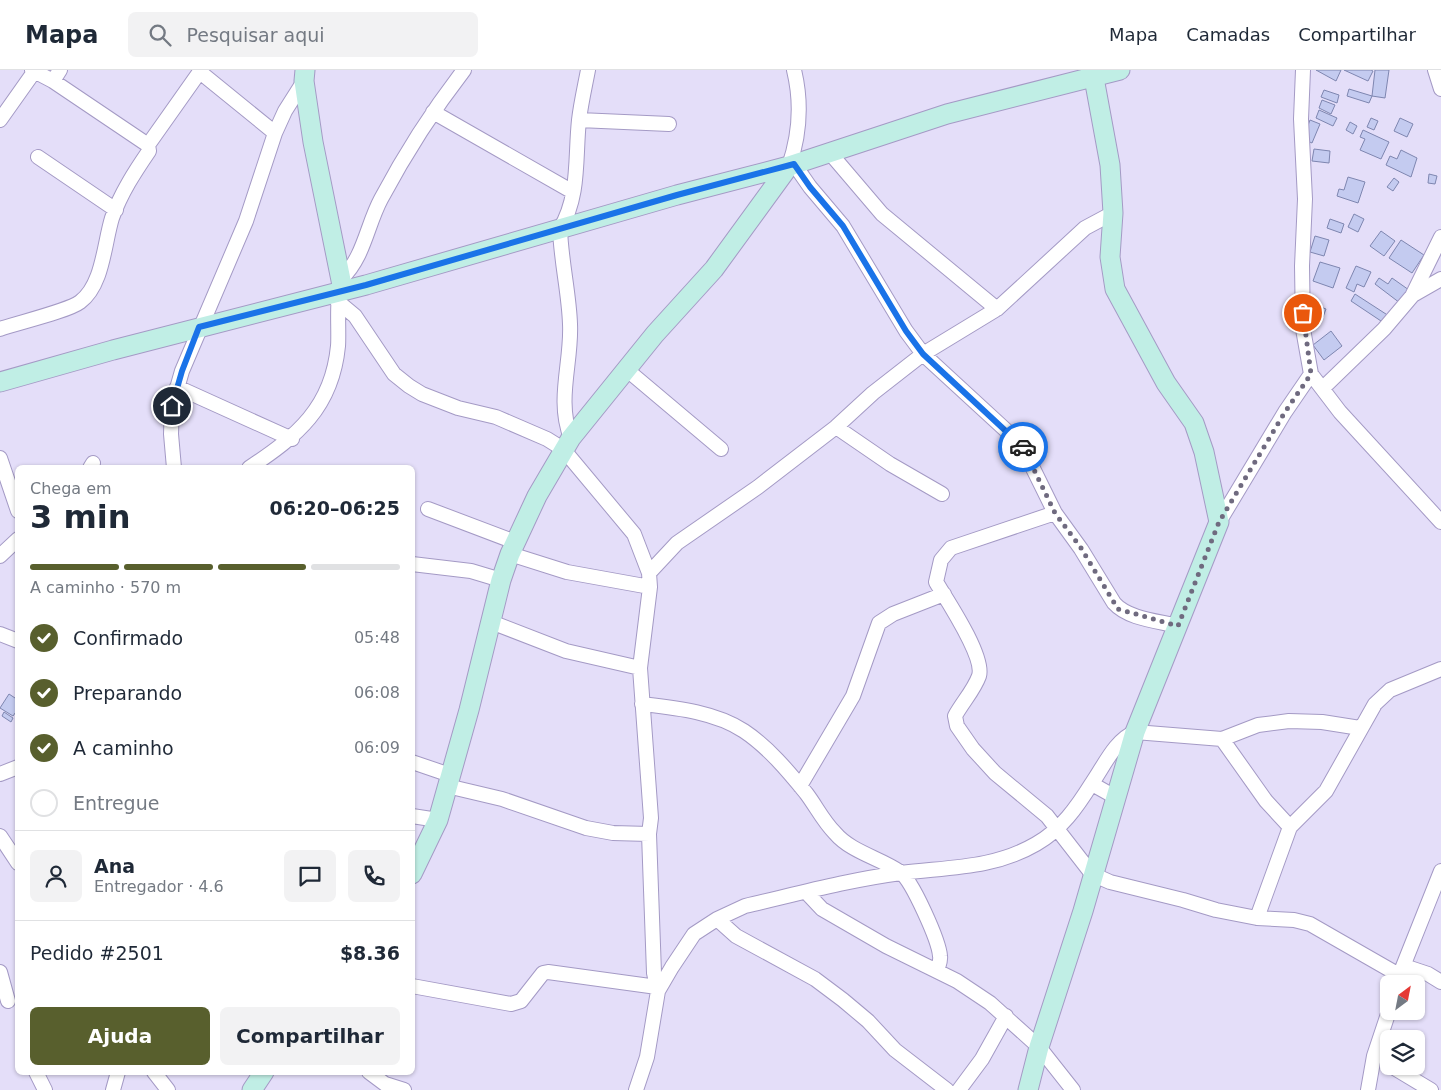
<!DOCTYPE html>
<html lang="pt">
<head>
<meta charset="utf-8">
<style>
	body { margin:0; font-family:"DejaVu Sans",sans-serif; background:#f2f2f3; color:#1f2937; height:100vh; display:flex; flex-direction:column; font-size:19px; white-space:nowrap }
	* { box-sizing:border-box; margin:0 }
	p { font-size:16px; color:#747a83 }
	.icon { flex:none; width:28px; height:28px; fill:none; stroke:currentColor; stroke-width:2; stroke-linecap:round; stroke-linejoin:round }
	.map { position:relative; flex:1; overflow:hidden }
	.drawer { position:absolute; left:15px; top:395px; width:400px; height:610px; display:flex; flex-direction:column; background:#fff; border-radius:8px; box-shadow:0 1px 4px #0004 }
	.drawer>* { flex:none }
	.needle { width:32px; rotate:32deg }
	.fabs { position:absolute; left:1380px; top:905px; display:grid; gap:10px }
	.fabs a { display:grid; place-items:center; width:45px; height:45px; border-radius:8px; background:#fff; box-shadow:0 1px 4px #0004; font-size:25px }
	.pin { position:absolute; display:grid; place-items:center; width:42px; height:42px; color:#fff; margin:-21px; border:2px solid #fff; border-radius:50%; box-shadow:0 1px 5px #0007 }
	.courier { position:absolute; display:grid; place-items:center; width:50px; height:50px; margin:-25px; border:4px solid #1a73e8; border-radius:50%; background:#fff; color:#222; box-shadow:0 1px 6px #0007 }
	.head em { font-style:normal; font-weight:600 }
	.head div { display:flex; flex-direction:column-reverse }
	.head { display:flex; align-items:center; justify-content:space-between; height:85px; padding:0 15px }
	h1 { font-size:32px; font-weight:600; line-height:38px }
	.bar { display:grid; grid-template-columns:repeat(4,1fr); gap:8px 5px; align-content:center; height:60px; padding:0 15px }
	.bar i { height:6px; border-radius:4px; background:#e0e1e3 }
	.bar .active { background:#585f2d }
	.bar p { grid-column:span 4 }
	.line { display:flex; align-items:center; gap:12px; padding:0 15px; border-top:1px solid #e0e1e3 }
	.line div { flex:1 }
	.round { display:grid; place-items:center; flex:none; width:52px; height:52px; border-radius:8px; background:#f2f2f3 }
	ol { padding:0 15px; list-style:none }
	li { display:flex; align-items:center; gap:15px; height:55px }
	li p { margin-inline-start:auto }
	li .icon { padding:5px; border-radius:50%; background:#585f2d; color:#fff; stroke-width:4 }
	li:last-child { color:#747a83 }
	li i { width:28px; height:28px; border:2px solid #e0e1e3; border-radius:50% }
	.cta { display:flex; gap:10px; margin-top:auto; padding:10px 15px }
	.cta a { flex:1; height:58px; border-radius:8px; background:#585f2d; color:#fff; font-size:20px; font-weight:600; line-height:58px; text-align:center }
	.cta a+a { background:#f2f2f3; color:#1f2937 }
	header { display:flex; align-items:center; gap:30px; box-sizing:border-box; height:70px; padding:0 25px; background:#fff; border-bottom:1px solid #e0e1e3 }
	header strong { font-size:24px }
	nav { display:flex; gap:28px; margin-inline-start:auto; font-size:18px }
	.search { width:350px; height:45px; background:#f2f2f3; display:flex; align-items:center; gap:12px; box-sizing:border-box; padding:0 18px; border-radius:8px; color:#747a83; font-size:19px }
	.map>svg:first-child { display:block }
</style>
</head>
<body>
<header>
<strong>Mapa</strong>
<div class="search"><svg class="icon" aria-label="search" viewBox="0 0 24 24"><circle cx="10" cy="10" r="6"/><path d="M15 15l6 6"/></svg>Pesquisar aqui</div>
<nav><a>Mapa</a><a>Camadas</a><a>Compartilhar</a></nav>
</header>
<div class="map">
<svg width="1441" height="1020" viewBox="0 0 1441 1020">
	<rect width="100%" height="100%" fill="#e4def9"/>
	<path fill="#c4cbf0" stroke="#7e86b0" d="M1316 0H1341L1336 11Z
		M1344 0H1371L1373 1 1368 11Z
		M1375 0H1389L1385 28 1372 26Z
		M1349 19 1372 26 1369 33 1347 26Z
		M1324 20 1339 25 1337 33 1321 27Z
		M1322 30 1335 35 1331 44 1319 38Z
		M1319 40 1337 48 1333 56 1316 48Z
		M1371 48 1378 51 1374 60 1367 57Z
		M1400 48 1413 54 1407 67 1394 61Z
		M1310 50 1320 54 1312 73 1303 69Z
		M1350 52 1357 56 1353 64 1346 60Z
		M1363 60 1389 72 1381 89 1360 80 1365 69 1360 67Z
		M1314 79 1330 81 1329 93 1312 91Z
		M1401 80 1417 88 1411 107 1386 95 1390 86 1397 89Z
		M1429 104 1437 106 1435 114 1428 113Z
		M1348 107 1365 112 1358 133 1337 126 1339 119 1344 120Z
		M1394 108 1399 112 1393 121 1387 117Z
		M1354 144 1364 149 1358 162 1348 157Z
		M1330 149 1344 154 1341 163 1327 158Z
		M1381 161 1395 171 1384 186 1370 176Z
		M1315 166 1329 170 1324 186 1310 182Z
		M1401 170 1424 185 1412 203 1389 188Z
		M1320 192 1340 198 1333 218 1313 211Z
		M1356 196 1371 202 1364 217 1357 214 1354 222 1346 218Z
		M1379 208 1388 214 1392 208 1409 220 1400 233 1375 214Z
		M1355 224 1389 246 1384 253 1351 231Z
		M1318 236 1326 239 1323 247 1315 244Z
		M1331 261 1342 276 1324 290 1313 275Z
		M9 624 18 630V639L13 646 0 638Z
		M4 642 13 648 11 652 2 646Z"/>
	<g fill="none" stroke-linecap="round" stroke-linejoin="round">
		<g stroke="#a49ac5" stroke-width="16">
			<path id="street" d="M32 0 53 11 148 75
				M1303 0 1301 49 1305 129 1302 196 1303 259 1311 304 1340 342 1441 452
				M1435 0 1441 19
				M200 2 275 63
				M53 11 60 0
				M433 42 573 122
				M0 50 34 2
				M579 50 669 54
				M830 83 882 144 997 239
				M38 87 116 140
				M794 94 810 117 843 156 906 261 923 284 1021 374 1055 443 1081 479 1114 533C1128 549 1158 551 1178 556
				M789 96C800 64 802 33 794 0
				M342 208C364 187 367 155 381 129 405 84 433 40 464 0
				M1413 225 1441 209
				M337 231 355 246 394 304 409 316 422 324 458 338 496 347 547 369 563 379 634 464 649 503 650 517 640 598 651 748 649 764 654 903 658 921
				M0 259C17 253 68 241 80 232 103 215 104 174 112 148 121 123 134 103 149 81L148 75 201 0
				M626 299 721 379
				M177 317 292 369
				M1323 318 1384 259 1412 226 1441 167
				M836 357 890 394 942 424
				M571 368C556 330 572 292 570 254 569 223 561 191 560 159 580 126 575 87 579 50 581 33 585 16 588 0
				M0 388 18 441
				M90 398 93 393
				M174 398 171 364 172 336 182 301 246 151 275 63 285 41 304 11
				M249 398C297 366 332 338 338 276 339 267 337 231 339 227
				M428 439 515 472
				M1055 443 951 478 941 490 936 512C947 530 985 587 979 606 974 620 962 633 955 646L957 656 973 679 995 703 1047 746 1092 804 1110 812 1183 830 1216 840 1257 848 1294 850 1310 854 1399 905
				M1219 452 1285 342 1311 304
				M510 484 567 502 650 517
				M0 486 18 469
				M412 494 471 501 501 510
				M649 503 677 473 758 417 836 357 873 323 923 284 997 239 1085 158 1113 143
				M491 552 566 581 640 598
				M0 564 18 571
				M642 634C676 638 715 642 744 661 768 677 788 701 806 723 816 736 823 751 835 763 851 782 880 788 900 802 912 810 939 871 940 886 941 891 938 897 937 901
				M1222 669 1266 731 1290 757
				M412 692 450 705
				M0 704 18 697
				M1092 714 1117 728
				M447 716 502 729 586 758 613 763 649 764
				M800 716 853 626 879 553 893 544 944 524
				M412 746 438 750
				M0 766 18 793
				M806 822 822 839 886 876 957 911 990 933 1039 977 1073 1020
				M1257 848 1290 757 1326 721 1375 634 1390 620 1441 599
				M717 849 736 866 815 909 843 930 868 951 895 980 947 1020
				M1404 896 1428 904 1441 912
				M0 902 8 931
				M1396 914 1441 801
				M412 916 511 934 521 931 543 903 548 902 657 917
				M1391 996 1431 1020
				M36 1002 45 1020
				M154 1002 168 1020
				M369 1002 385 1014 404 1020
				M113 1020 118 1002
				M636 1020 647 987 658 921 672 897 694 864 717 849 745 836C797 824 848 810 901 803 948 797 993 799 1036 774 1061 760 1077 737 1092 713 1104 696 1115 670 1135 662L1222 669 1258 655 1289 651 1322 652 1360 658
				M959 1020 982 989 1006 946
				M1368 1020 1374 986 1389 941"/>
		</g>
		<g stroke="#a49ac5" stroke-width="21">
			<path id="secondary" d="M305 0 304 11 313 72 343 220
				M0 312 113 280 366 215 677 125 789 96 947 44 1120 0
				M412 804 438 750 469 640 501 510 510 484 537 426 571 368 655 264 714 199 789 96
				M252 1020 264 1002
				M1028 1020 1039 977 1083 841 1135 662 1219 452 1204 382 1194 353 1166 313 1115 219 1110 187 1113 143 1110 95 1094 8"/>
		</g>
		<use href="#street" stroke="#fff" stroke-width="14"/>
		<use href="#secondary" stroke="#c0eee5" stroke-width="19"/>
	</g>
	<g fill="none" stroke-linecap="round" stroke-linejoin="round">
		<path stroke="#6f6a7f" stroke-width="5" stroke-dasharray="0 9" d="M1023 377 1055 443 1081 478 1118 539 1178 556 1219 452 1285 342 1311 304 1303 243"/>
		<path stroke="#1a73e8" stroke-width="6" d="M172 336 182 301 199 257 366 215 677 125 794 94 810 117 843 156 906 261 923 284 1023 377"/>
	</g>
</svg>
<div class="fabs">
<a><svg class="needle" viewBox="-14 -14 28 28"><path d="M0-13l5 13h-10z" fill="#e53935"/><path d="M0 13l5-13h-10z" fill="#747a83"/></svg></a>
<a><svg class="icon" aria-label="layers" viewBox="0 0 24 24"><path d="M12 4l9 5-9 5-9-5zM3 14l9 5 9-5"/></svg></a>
</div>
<div class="pin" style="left:1303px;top:243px;background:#ea580c"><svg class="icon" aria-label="bag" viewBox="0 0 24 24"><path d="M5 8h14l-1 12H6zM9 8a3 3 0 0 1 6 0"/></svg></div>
<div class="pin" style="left:172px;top:336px;background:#1f2937"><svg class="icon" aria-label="home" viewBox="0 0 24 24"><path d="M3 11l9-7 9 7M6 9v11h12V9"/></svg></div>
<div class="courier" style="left:1023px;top:377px"><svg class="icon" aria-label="car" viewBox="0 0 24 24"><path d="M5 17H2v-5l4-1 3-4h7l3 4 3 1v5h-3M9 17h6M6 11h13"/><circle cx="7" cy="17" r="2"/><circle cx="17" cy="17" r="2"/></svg></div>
<section class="drawer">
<div class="head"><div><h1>3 min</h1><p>Chega em</p></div><em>06:20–06:25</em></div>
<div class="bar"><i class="active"></i><i class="active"></i><i class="active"></i><i></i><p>A caminho · 570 m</p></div>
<ol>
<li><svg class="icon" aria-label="check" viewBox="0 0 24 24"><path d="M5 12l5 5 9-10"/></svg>Confirmado<p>05:48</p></li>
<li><svg class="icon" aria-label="check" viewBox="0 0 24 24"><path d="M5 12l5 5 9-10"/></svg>Preparando<p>06:08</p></li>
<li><svg class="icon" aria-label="check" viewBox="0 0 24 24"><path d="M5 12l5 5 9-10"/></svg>A caminho<p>06:09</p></li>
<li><i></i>Entregue</li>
</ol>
<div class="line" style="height:90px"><a class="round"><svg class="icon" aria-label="person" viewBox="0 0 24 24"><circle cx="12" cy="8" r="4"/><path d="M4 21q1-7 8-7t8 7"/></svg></a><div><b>Ana</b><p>Entregador · 4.6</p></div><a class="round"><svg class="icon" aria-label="chat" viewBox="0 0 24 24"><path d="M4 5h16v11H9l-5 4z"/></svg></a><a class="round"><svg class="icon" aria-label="phone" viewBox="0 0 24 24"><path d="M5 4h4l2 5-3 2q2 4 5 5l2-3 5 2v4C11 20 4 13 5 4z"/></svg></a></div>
<div class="line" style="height:65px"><div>Pedido #2501</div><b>$8.36</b></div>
<div class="cta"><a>Ajuda</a><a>Compartilhar</a></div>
</section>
</div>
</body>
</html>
